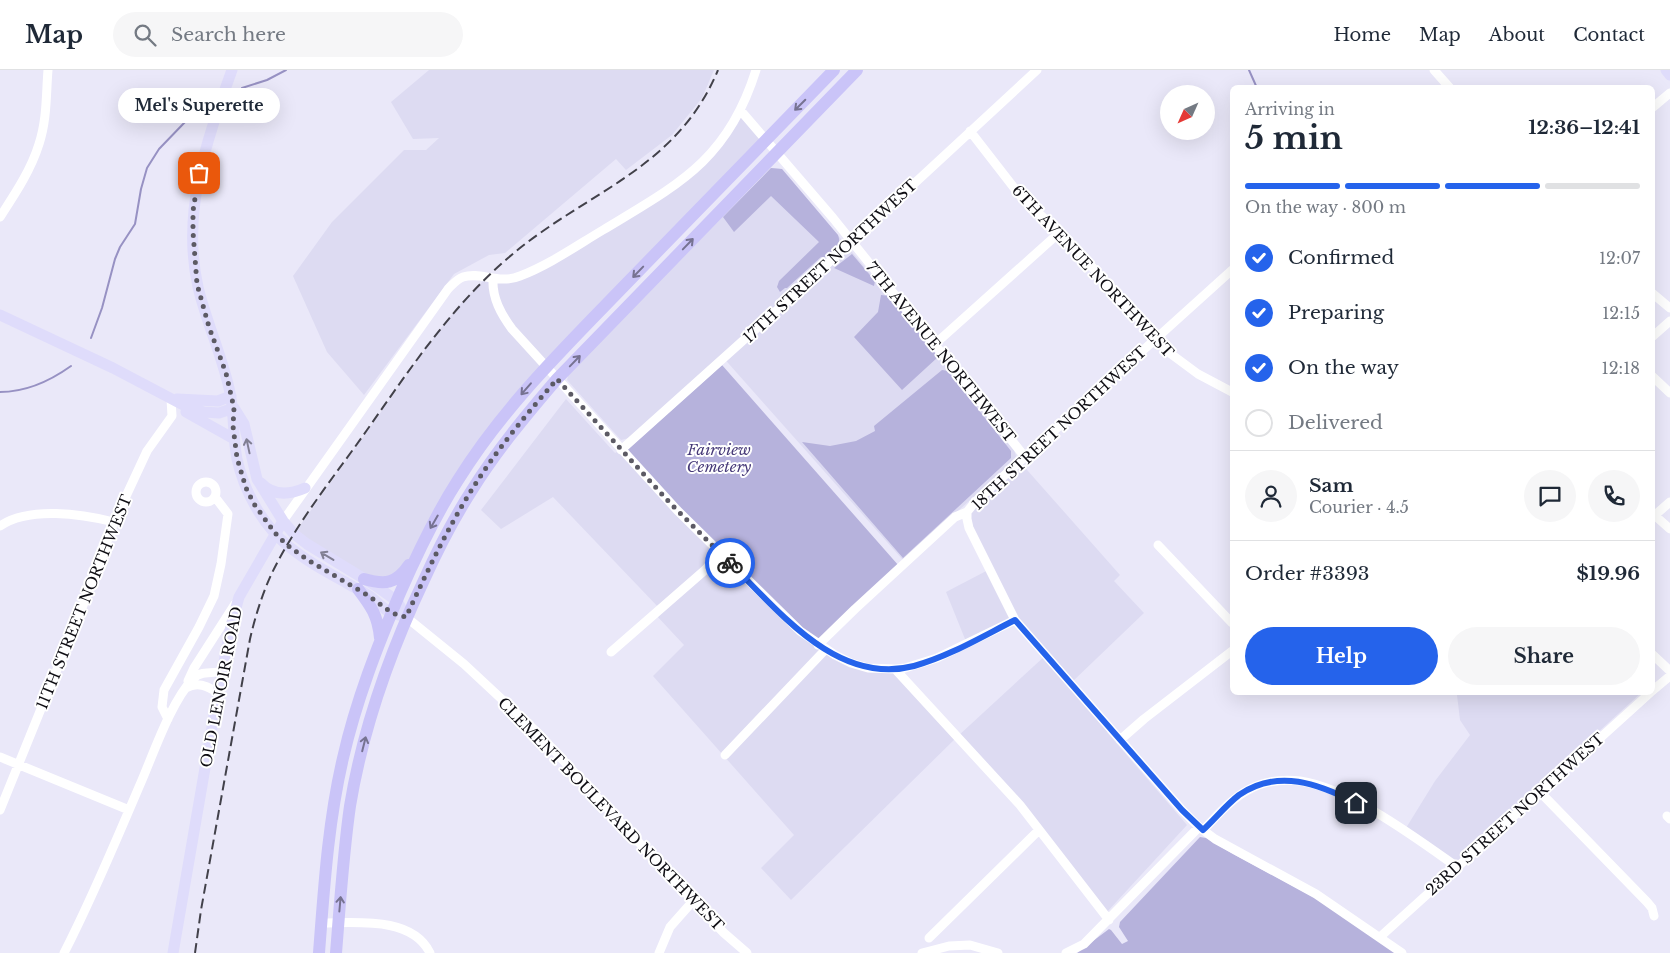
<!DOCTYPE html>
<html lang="en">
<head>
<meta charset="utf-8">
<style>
	body { margin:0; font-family:"Libre Baskerville",serif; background:#f6f6f7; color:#1f2937; height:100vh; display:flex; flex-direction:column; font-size:19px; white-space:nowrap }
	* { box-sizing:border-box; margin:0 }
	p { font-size:16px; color:#747a83 }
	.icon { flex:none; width:28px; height:28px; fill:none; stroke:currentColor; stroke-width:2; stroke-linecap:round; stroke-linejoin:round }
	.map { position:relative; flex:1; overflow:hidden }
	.sheet { position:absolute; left:1230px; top:15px; width:425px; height:610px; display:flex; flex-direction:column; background:#fff; border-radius:8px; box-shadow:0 5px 20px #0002 }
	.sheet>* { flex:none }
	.needle { width:32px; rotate:225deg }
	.controls { position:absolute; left:1160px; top:15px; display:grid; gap:10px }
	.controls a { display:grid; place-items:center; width:55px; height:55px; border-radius:50%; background:#fff; box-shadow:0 5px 20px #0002; font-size:25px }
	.pin { position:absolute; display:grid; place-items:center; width:42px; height:42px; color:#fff; margin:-21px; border-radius:10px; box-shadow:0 2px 8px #0006 }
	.courier { position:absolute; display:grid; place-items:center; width:50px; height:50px; margin:-25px; border:4px solid #2563eb; border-radius:50%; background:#fff; color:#222; box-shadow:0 1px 6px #0007 }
	.bubble { position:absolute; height:35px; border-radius:18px; background:#fff; box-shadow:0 5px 20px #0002; font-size:16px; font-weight:800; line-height:35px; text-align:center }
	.overview em { font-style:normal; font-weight:800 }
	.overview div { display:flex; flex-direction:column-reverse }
	.overview { display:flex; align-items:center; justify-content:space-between; height:85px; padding:0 15px }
	h1 { font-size:32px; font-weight:800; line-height:38px }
	.bar { display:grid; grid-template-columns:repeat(4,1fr); gap:8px 5px; align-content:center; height:60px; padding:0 15px }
	.bar i { height:6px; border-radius:4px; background:#e0e1e3 }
	.bar .current { background:#2563eb }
	.bar p { grid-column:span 4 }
	.line { display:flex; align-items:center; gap:12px; padding:0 15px; border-top:1px solid #e0e1e3 }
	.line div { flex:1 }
	.round { display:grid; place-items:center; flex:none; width:52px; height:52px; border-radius:26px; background:#f6f6f7 }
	ol { padding:0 15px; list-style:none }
	li { display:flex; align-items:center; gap:15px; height:55px }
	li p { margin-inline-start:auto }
	li .icon { padding:5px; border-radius:50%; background:#2563eb; color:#fff; stroke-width:4 }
	li:last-child { color:#747a83 }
	li i { width:28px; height:28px; border:2px solid #e0e1e3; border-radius:50% }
	.primary-button { display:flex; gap:10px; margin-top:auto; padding:10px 15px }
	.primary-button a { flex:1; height:58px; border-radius:30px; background:#2563eb; color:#fff; font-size:20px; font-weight:800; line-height:58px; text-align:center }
	.primary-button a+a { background:#f6f6f7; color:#1f2937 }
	header { display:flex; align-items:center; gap:30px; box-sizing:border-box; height:70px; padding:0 25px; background:#fff; border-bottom:1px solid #e0e1e3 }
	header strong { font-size:24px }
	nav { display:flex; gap:28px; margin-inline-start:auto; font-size:18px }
	.search { width:350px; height:45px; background:#f6f6f7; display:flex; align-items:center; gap:12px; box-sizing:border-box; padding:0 18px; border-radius:28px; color:#747a83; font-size:19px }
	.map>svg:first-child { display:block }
</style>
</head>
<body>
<header>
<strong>Map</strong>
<div class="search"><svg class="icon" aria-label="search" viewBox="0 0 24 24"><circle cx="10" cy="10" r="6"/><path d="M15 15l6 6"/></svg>Search here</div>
<nav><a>Home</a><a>Map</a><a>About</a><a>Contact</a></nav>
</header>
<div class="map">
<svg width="1670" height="883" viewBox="0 0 1670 883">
	<rect width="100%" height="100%" fill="#eae8f9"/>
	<path fill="#dddbf2" d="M429 0H714L702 28 672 65 626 100 616 89 505 183 489 185 454 204 364 325 327 282 293 206 332 152 404 80H426L439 68 413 69 391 32Z
		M741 41 766 69 523 323 404 502 377 512 294 464 441 258 463 231 487 207 519 206 690 105Z
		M771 98 782 99 911 252 1014 380 1016 386 1014 391 903 490 721 285 629 368 621 370 567 310 569 302Z
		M566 329 615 383 621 380 662 425 843 589 895 599 958 666 1046 585 1015 550 967 574 946 522 990 499 967 442 1020 392 1120 505 1114 511 1144 543 1071 613 1110 659 1107 662 1187 755 1107 842 958 666 791 830 761 798 794 765 653 606 684 575 655 544 660 539 553 427 501 459 481 440Z
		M1460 623H1641L1456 792 1406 758 1435 711 1470 665 1460 650 1457 625Z"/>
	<path fill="#b6b2dc" d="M771 98 782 99 838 165C842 175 835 180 828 187H821L787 218H785L780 222 777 217 779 211 819 172 771 126 734 162 723 147Z
		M852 184 875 211 874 216 834 198Z
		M881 225 889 226 938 287 902 320 854 267 878 242Z
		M722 295 899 496 818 572C749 514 687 446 627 380Z
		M942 300 948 301 1011 381V388L903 488 802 372 830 376 856 371 875 361 874 356Z
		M1200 767 1206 768 1233 784 1315 828 1397 883H1077L1109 859 1111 860 1122 874 1128 871 1119 857 1120 852Z"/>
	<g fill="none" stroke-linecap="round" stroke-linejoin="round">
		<path stroke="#9791c3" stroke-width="2" d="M1249 0 1257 18
			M242 18 267 10 286 0
			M91 268 102 238 115 189 120 177 135 154 141 119 147 98 159 79 186 51 204 38
			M0 322C27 322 50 311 71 296"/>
		<path stroke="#fff" stroke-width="9" d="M1434 0 1450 18
			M1652 38 1670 23
			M741 41 833 148 1025 387
			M970 61 1022 128 1066 168 1171 284 1198 304 1232 322
			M0 147C15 124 31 100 39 74 47 50 46 25 48 0
			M493 209C492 228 501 244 512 259L677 440 800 561 835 585 851 593 868 598 895 599 905 598 937 588 1015 550
			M1652 223 1670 238
			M1652 267 1670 251
			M935 274 1060 162
			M1652 306 1670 323
			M621 380 785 233 1037 0
			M196 422a10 10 0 1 1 20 0a10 10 0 1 1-20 0Z
			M967 442V449L969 458 1015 550 1182 740 1199 757 1215 769 1316 824 1402 883
			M1652 443 1670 459
			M1655 445 1670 432
			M283 451 448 219C453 214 457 209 463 207 481 201 498 215 520 206 549 195 576 176 603 160 679 114 728 90 756 0
			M0 456C29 436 82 444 114 452
			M1158 475 1232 553
			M406 547 464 594 538 663 693 831 724 863 747 883
			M818 575 855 539 955 447 967 442 975 432 1232 200
			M611 582 705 500 720 483
			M1652 584 1670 601
			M895 599 1020 735 1109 850
			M188 611 194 598 235 534
			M186 618C197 611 208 616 218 623
			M1652 621 1670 606
			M168 649 162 637 164 620 199 557 214 526 221 494 228 444 215 427
			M1120 670 1144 649 1232 581
			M725 685 825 580
			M0 687 129 740
			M1540 722 1647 832 1652 838 1654 846
			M0 740 94 508 114 452 147 381 172 346 171 329
			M1667 746 1670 749
			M1203 760C1217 746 1231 729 1248 720 1264 711 1283 709 1300 711 1349 718 1416 768 1457 797
			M321 853C356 853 412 846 430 883
			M1380 867 1651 622
			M929 868 1039 760
			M64 883C93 827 117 768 142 710 154 682 172 630 193 609 200 601 212 603 221 602
			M659 883 670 857 693 831
			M922 883 949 876 970 875 998 883
			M1066 883 1084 874 1199 757"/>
		<path stroke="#dfdcfb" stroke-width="11" d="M232 0C207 70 181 141 198 217 206 251 221 283 229 318 235 342 232 364 237 389 244 421 262 454 287 475 305 490 325 501 345 512 353 517 362 521 371 527 377 532 384 540 392 543 396 545 402 545 406 547
			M1666 0 1670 5
			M0 245 113 298 187 337 204 342 219 343 234 338
			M177 329 218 331 231 326
			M234 338 244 354 257 409 283 451 294 464 307 474 376 516 397 531 401 538
			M186 342 234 369
			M261 413C273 426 289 425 305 418
			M173 883 218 623 231 556 239 527 283 451"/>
		<path stroke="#cac4f8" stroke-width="12" d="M364 509C385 515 396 514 409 495
			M358 519C371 536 378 546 380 568
			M319 883C324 818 328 752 343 688 356 631 377 577 400 523 417 484 435 446 458 410 504 336 567 275 627 213 696 142 765 71 834 0
			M336 883C340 834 343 785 350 736 363 657 390 582 424 510 438 479 454 448 472 420 497 380 527 344 557 309L857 0"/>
		<path stroke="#42414a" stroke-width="2" stroke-dasharray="10 5" stroke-linecap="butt" d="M195 883 201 840 250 569C255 547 262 525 271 505 296 453 334 407 367 360 410 299 451 237 508 188 584 122 676 101 718 0"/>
	</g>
	<defs><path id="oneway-shaft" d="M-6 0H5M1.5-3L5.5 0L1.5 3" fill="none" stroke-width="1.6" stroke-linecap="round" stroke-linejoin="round" transform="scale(1.25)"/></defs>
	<g stroke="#767291">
		<use href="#oneway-shaft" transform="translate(800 35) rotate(135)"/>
		<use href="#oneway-shaft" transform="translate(688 174) rotate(-46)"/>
		<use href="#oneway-shaft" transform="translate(638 202) rotate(134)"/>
		<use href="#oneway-shaft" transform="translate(575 291) rotate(-46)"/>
		<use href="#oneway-shaft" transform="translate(526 319) rotate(131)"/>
		<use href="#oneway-shaft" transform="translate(434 452) rotate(120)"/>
		<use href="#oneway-shaft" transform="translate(364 674) rotate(-76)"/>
		<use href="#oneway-shaft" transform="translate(340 834) rotate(-85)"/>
	</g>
	<g stroke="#817f93">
		<use href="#oneway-shaft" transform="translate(248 376) rotate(-102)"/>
		<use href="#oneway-shaft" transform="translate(327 486) rotate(-149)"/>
	</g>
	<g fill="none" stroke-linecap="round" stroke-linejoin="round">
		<path stroke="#5c5a64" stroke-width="5" stroke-dasharray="0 9" d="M199 103 193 141V162L197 214 209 257 226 303 234 338 233 356 237 388 246 418 254 434 275 463 287 475 308 490 369 526 392 543 406 547C426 504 446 461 471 421 496 380 527 344 557 309L670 433 730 493"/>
		<path stroke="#2563eb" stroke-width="6" d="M730 493C779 541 837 616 914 596 950 586 983 566 1015 550L1182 740 1203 760C1215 749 1226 735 1239 725 1278 698 1319 714 1356 733"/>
	</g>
	<g text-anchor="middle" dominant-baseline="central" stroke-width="4" stroke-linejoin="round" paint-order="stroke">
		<g font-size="15" fill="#0f0e14" stroke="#fff">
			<text transform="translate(830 191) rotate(-43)">17TH STREET NORTHWEST</text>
			<text transform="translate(1093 201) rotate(47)">6TH AVENUE NORTHWEST</text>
			<text transform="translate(941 282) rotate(51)">7TH AVENUE NORTHWEST</text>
			<text transform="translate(1059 358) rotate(-43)">18TH STREET NORTHWEST</text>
			<text transform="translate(84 532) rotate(-68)">11TH STREET NORTHWEST</text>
			<text transform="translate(221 617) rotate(-79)">OLD LENOIR ROAD</text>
			<text transform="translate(611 744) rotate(46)">CLEMENT BOULEVARD NORTHWEST</text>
			<text transform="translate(1515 744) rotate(-42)">23RD STREET NORTHWEST</text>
		</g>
		<g font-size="15" font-style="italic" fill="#463978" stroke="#fff">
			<text x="719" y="379">Fairview<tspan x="719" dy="17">Cemetery</tspan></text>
		</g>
	</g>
</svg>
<div class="controls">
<a><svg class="needle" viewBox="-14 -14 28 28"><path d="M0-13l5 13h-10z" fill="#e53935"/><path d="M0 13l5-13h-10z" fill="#747a83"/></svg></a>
</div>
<div class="pin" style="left:199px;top:103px;background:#ea580c"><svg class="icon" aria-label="bag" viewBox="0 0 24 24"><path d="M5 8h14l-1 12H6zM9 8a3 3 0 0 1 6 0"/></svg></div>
<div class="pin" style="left:1356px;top:733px;background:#1f2937"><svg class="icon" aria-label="home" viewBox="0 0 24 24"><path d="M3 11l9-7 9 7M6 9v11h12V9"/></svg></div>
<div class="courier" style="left:730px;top:493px"><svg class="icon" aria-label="bike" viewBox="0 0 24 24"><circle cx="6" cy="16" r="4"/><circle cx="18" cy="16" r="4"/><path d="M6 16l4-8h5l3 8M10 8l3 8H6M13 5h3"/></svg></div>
<div class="bubble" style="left:118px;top:18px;width:162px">Mel's Superette</div>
<section class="sheet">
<div class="overview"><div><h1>5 min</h1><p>Arriving in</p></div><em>12:36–12:41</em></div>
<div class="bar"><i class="current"></i><i class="current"></i><i class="current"></i><i></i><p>On the way · 800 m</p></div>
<ol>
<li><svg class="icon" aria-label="check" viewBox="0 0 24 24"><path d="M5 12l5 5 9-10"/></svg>Confirmed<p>12:07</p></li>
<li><svg class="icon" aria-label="check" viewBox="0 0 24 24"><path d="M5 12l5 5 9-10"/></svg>Preparing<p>12:15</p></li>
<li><svg class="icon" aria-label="check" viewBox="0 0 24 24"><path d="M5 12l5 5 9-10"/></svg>On the way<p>12:18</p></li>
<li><i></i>Delivered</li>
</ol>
<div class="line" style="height:90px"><a class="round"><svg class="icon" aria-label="person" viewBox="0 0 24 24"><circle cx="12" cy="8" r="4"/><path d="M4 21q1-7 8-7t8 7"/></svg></a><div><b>Sam</b><p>Courier · 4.5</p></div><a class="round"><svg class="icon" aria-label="chat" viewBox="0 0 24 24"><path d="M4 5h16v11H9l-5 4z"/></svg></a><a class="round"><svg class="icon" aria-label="phone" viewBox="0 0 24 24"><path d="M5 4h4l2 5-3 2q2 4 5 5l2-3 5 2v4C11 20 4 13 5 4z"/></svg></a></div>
<div class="line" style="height:65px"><div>Order #3393</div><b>$19.96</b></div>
<div class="primary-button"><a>Help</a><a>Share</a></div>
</section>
</div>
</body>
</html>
